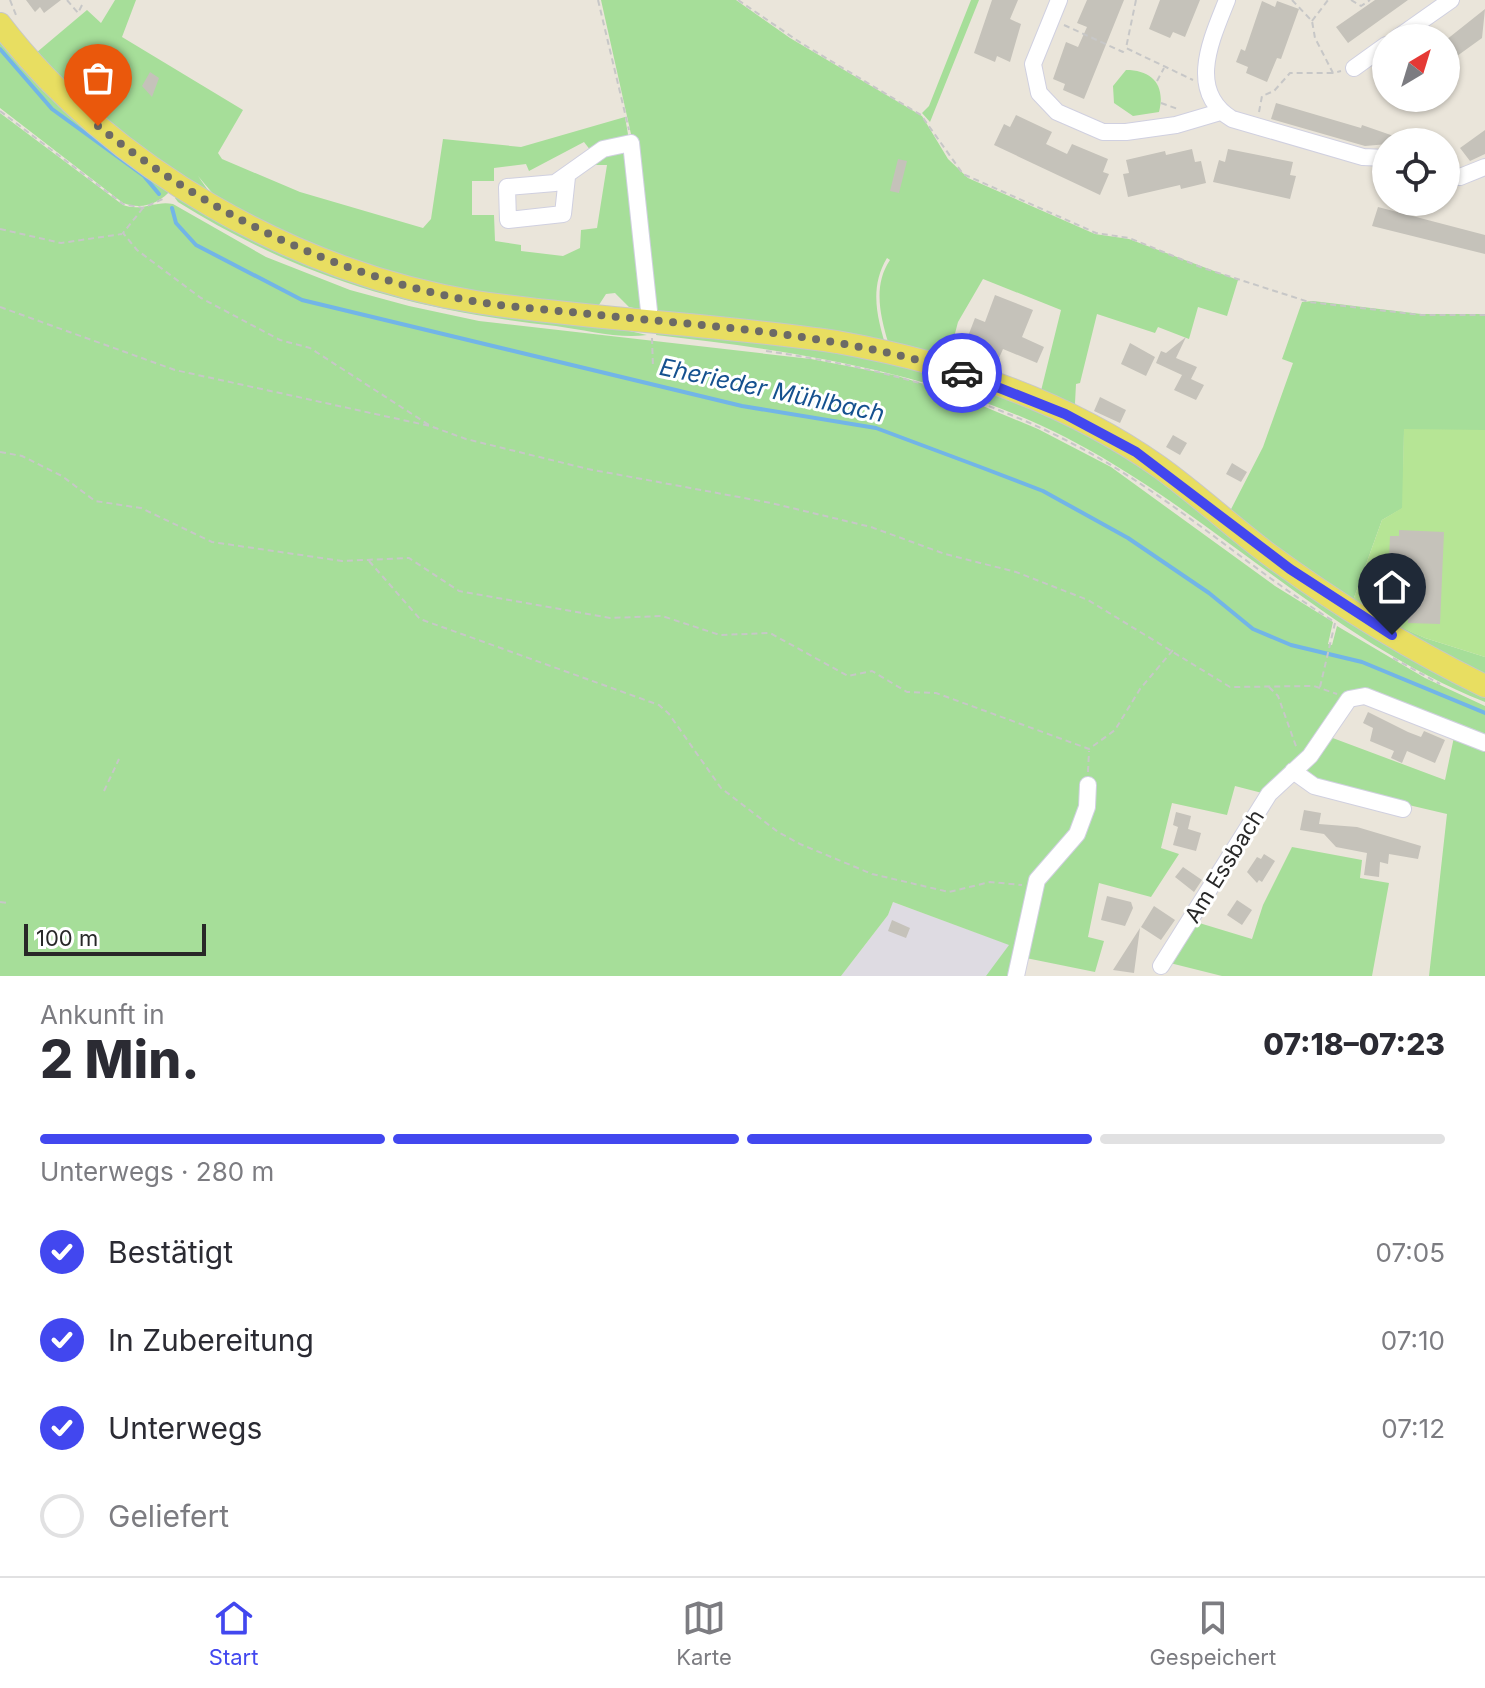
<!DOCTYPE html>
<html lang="de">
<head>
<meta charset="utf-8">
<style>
	body { margin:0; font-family:Inter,sans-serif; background:#f7f7f7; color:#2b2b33; height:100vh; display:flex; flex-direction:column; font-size:30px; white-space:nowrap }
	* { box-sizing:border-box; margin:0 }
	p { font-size:26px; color:#7c7c81 }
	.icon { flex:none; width:44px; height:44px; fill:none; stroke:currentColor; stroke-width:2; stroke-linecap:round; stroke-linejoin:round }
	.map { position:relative; height:976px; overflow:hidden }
	.drawer { display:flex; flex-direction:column; background:#fff; flex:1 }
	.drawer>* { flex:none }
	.needle { width:52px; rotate:38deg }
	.buttons { position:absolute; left:1372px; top:24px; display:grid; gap:16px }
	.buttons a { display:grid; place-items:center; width:88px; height:88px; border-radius:50%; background:#fff; box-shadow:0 2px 6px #0004; font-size:40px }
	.scale { position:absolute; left:24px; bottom:20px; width:182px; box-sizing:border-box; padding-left:8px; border:4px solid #282828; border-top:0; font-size:22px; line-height:28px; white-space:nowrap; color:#282828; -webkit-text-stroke:6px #fff; paint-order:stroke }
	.pin { position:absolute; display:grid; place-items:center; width:68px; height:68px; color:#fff; margin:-82px -34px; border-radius:50% 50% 50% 0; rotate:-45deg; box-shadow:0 0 8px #0007 }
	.pin .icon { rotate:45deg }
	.courier { position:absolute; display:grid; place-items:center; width:80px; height:80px; margin:-40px; border:6px solid #4247ef; border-radius:50%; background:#fff; color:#222; box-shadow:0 2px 10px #0007 }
	.summary em { font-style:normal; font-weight:800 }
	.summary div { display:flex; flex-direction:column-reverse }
	.summary { display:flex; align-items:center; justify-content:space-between; height:136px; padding:0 40px }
	h1 { font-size:52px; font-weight:800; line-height:60px }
	.bar { display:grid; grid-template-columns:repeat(4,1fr); gap:12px 8px; align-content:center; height:96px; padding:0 40px }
	.bar i { height:10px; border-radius:6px; background:#e1e1e2 }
	.bar .selected { background:#4247ef }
	.bar p { grid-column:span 4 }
	ol { padding:0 40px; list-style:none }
	li { display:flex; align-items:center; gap:24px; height:88px }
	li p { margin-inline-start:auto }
	li .icon { padding:8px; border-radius:50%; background:#4247ef; color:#fff; stroke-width:4 }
	li:last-child { color:#7c7c81 }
	li i { width:44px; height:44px; border:4px solid #e1e1e2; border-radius:50% }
	.tabs { display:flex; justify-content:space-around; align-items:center; height:112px; border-top:2px solid #e1e1e2; background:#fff; font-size:22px; color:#7c7c81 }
	.tabs a { display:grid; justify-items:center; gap:4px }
	.tabs .selected { color:#4247ef }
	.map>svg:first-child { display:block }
</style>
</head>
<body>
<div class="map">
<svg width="1485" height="976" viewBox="0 0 1485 976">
	<rect width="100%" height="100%" fill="#eae5da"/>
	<path fill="#dedbe2" d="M893 902 1010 945 1006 976H841L888 915Z"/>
	<path fill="#a6de99" d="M115 0H136L122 37 243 110 218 153 222 159 300 192 423 228 431 219 443 139 521 147 625 117 629 140 591 151 584 142 529 171 526 164 494 168V181H472V215H494L495 241 521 245V251L563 256 580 248 581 230 597 228 607 165H592L598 157 630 146 646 302 639 309 629 307 615 293 606 294 597 308 474 298 301 246 214 195 198 176 212 196 187 187 30 58 87 10 101 23Z
		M601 0H736L790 38 922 116 948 159 968 178 1095 234 1129 239 1238 280 1227 316 1198 307 1189 339 1158 327 1155 333 1097 314 1080 383 1076 384 1075 403 1079 418 1039 399 1061 310 983 279 958 322 947 364 888 342C880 315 873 285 890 260L887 258C869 288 877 318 887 350L655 314 633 143Z
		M971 0H979L930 122 922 113 929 106Z
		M0 28 172 189C159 204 142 210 123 203L0 108Z
		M1126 70C1152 70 1166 85 1159 112L1133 116 1114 103 1113 86Z
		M0 113 123 205C142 212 156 200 173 204L266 257 350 290 409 306 479 321 811 359 894 375 947 391 1038 429 1111 467 1275 586 1333 622 1328 644 1332 645 1337 626 1425 678 1485 706V740L1366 694C1342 690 1332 717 1322 734L1445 780 1454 737 1485 747V976H1429L1447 814 1315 783 1293 769 1266 794 1235 786 1227 815 1172 803 1161 848 1179 854 1151 897 1099 883 1088 937 1104 941 1095 972 1021 957 1038 881 1078 835 1088 808 1087 782 1086 807 1076 833 1035 879 1014 976H986L1009 945 893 902 888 915 841 976H0Z
		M178 194 333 263 647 335C619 339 585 330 556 326 412 310 302 279 178 202L175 198Z
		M1313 301 1421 314H1485V430H1404L1403 508 1382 520 1351 606 1227 517 1263 447 1293 363 1282 359 1302 302Z
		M657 331 889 355 1064 417 1485 689V702C1346 647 1239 540 1113 464 973 378 815 353 656 335Z
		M1386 620 1425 638 1485 657V682Z
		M1292 847 1362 860 1360 878 1389 883 1372 976H1222L1170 963 1196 922 1252 939 1263 905Z"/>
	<path fill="#b6e595" d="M1404 429 1485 430V657L1425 638 1351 606 1382 520 1402 508Z"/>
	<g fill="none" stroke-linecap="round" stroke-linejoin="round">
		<path stroke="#72b5e7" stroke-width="4" d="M0 49 52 109 144 176 159 194
			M172 208 176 223 196 245 302 300 742 406 876 428 983 468 1043 491 1128 538 1209 593 1253 629 1291 645 1362 662 1485 713"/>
	</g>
	<path fill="#c5c2ba" d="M26 0H61L44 13 40 7 35 12Z
		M992 0H1018L1010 19 1021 24 1010 62 997 56 995 62 974 53Z
		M1087 0H1124L1084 99 1063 90 1065 84 1053 79 1066 42 1078 47 1087 27 1077 23Z
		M1160 0H1200L1185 37 1173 32 1170 38 1149 29Z
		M1375 0H1408L1348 43 1336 27Z
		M1262 1 1275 7 1277 1 1299 9 1281 59 1277 58 1267 82 1246 73 1248 67 1236 62 1241 49 1245 51Z
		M1485 9 1482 38 1446 64V40Z
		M150 72 159 78 152 97 142 86Z
		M1276 103 1361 128 1362 125 1411 142 1365 146 1271 119Z
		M1016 115 1052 132 1046 144 1067 154 1072 144 1108 159 1103 172 1109 174 1100 195 994 145 1004 124 1010 127Z
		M1485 130V154L1470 161 1460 148Z
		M1192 149 1195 162 1201 161 1206 183 1181 189 1180 185 1128 197 1123 174 1129 173 1126 160 1165 151 1166 155Z
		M1228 149 1293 162 1290 175 1296 176 1290 199 1213 182 1219 160 1225 162Z
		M898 159 907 161 899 193 890 191Z
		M1378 207 1485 235V254L1372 226Z
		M995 295 1033 310 1022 337 1044 347 1037 363 1003 349 999 358 965 344 975 318 985 322Z
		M1186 337 1176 358 1197 367 1191 379 1204 385 1196 400 1174 390 1182 375 1156 363 1161 351 1166 353Z
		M1130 343 1155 357 1146 376 1121 364Z
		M1100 397 1126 410 1120 423 1094 411Z
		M1173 435 1187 443 1180 455 1166 447Z
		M1232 463 1247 472 1241 482 1226 474Z
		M1399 530 1444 532 1440 624 1408 623V617H1402V609L1387 608 1390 536H1399Z
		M1368 712 1408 732 1421 737 1424 731 1445 740 1435 763 1407 751 1402 763 1391 758 1394 751 1370 741 1373 728 1363 723Z
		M1304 810 1321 813 1319 824 1357 827 1421 846 1418 859 1389 854 1388 864 1380 862 1379 877 1364 875 1367 853 1336 847 1324 834 1300 830Z
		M1176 812 1191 816 1188 829 1201 833 1196 851 1173 845 1178 827 1173 825Z
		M1264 854 1275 861 1262 882 1259 880 1257 883 1247 872 1257 857 1261 859Z
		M1183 867 1202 880 1194 892 1175 877Z
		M1107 896 1131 902 1133 908 1125 926 1101 920Z
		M1237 900 1252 910 1242 925 1227 915Z
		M1154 906 1175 920 1161 940 1141 927Z
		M892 920 910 928 906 938 888 931Z
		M1140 928 1134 973 1113 970Z"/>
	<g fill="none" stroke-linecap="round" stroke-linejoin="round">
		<g stroke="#d0d0e0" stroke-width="18">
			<path id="minor" d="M1059 0 1033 64 1039 93 1057 112 1103 132H1126L1176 125 1220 112
				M1227 0C1212 38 1186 91 1232 119L1363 157 1386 158
				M1397 38 1451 0
				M1354 68 1386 45
				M1446 173 1460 177 1485 167
				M567 177 563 214 508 220 507 187 555 183 603 149 631 143 650 320
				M1293 771 1314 786 1403 809
				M1161 966 1269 794 1310 756 1349 699 1365 696 1485 743
				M1016 976 1037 880 1077 834 1087 807 1088 785"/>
		</g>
		<g stroke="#c7c7c7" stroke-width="24">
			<path id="major" d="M0 24C109 167 298 274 476 302 596 320 717 324 837 342 949 362 1064 400 1158 466 1196 493 1230 525 1267 553 1335 603 1409 649 1485 686"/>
		</g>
		<path stroke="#c7c7c7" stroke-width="2" stroke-dasharray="6 4" stroke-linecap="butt" d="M10 0 16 15
			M67 0 78 13 83 3
			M598 0 629 130
			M738 0 801 43 921 115 963 174 1096 233 1129 238 1203 268 1309 302 1421 315H1485
			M1136 0 1126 48 1193 80
			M1292 0 1312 21 1315 38 1333 73 1341 71
			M1351 0 1361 6 1370 0
			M1312 21 1328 0
			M1064 25 1123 52 1125 49
			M1157 81 1164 68
			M1161 103 1178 109
			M0 111 123 204 143 208 165 198
			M1259 112 1262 96 1274 91 1290 73H1333
			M143 208 123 233 137 250 201 298 280 340 310 348 429 425
			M0 229 61 243 122 234
			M0 307 175 370 430 426 466 439 588 469 771 503 871 527 945 554 1016 572 1088 600 1230 687 1314 686 1337 694
			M652 338 653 368
			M766 351C895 369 1020 406 1130 477 1200 522 1263 577 1333 621
			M0 452 22 456 62 476 95 501 141 508 212 542 342 561 409 558 459 591 610 618 662 616 720 635 770 633 848 676 872 671 907 692 936 693 1089 749 1115 730 1140 689 1173 650
			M369 561 420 619 659 705 669 714 721 788 778 832 800 844 872 874 949 892 990 882 1022 885
			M1393 658 1440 684
			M1269 687 1278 696 1297 749
			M1320 687 1335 623
			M1088 772 1089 751
			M104 791 119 759
			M0 902 7 903"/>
		<use href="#minor" stroke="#fff" stroke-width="16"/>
		<use href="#major" stroke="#e8de61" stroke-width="22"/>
	</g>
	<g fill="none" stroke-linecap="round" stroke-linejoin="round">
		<path stroke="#6c6a66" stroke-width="8" stroke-dasharray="0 14.4" d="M98 126C207 213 334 275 472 301 514 308 557 310 598 315 720 327 845 335 962 373"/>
		<path stroke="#4247ef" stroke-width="10" d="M962 373 1065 414 1136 452 1290 569 1392 635"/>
	</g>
	<g text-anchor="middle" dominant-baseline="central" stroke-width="6" stroke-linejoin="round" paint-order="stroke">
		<g font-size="22" fill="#282828" stroke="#fff">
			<text transform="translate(1224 866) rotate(-58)">Am Essbach</text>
		</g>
		<g font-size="24" font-style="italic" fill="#15518f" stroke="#fff">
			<text transform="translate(772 390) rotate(12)">Eherieder Mühlbach</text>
		</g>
	</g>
</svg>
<div class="buttons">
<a><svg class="needle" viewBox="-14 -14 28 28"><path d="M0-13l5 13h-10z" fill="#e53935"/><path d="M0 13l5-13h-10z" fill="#7c7c81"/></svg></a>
<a><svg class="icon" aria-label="locate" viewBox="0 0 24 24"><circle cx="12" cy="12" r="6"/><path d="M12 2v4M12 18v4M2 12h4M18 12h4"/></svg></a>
</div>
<div class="scale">100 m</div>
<div class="pin" style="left:98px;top:126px;background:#ea580c"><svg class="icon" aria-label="bag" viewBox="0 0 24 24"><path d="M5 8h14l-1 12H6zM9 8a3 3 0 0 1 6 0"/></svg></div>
<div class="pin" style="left:1392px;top:635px;background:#1f2937"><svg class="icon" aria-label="home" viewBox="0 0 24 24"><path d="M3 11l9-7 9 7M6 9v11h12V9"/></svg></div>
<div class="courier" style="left:962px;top:373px"><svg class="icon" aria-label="car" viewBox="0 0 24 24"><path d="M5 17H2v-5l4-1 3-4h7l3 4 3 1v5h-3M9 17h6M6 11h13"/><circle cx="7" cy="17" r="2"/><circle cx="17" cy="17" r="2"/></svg></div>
</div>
<section class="drawer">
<div class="summary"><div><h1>2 Min.</h1><p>Ankunft in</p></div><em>07:18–07:23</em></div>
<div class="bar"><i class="selected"></i><i class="selected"></i><i class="selected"></i><i></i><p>Unterwegs · 280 m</p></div>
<ol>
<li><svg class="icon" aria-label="check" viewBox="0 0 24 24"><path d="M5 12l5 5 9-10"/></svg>Bestätigt<p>07:05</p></li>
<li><svg class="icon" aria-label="check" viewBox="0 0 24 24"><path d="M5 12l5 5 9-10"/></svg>In Zubereitung<p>07:10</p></li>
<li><svg class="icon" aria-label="check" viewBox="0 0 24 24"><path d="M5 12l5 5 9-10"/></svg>Unterwegs<p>07:12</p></li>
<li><i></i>Geliefert</li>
</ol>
</section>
<nav class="tabs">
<a class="selected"><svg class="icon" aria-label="home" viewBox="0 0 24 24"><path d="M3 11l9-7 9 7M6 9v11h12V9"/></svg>Start</a>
<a><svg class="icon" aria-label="map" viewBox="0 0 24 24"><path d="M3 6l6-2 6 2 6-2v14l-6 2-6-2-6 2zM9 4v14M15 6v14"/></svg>Karte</a>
<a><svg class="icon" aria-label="saved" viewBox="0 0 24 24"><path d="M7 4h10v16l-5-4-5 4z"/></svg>Gespeichert</a>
</nav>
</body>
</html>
